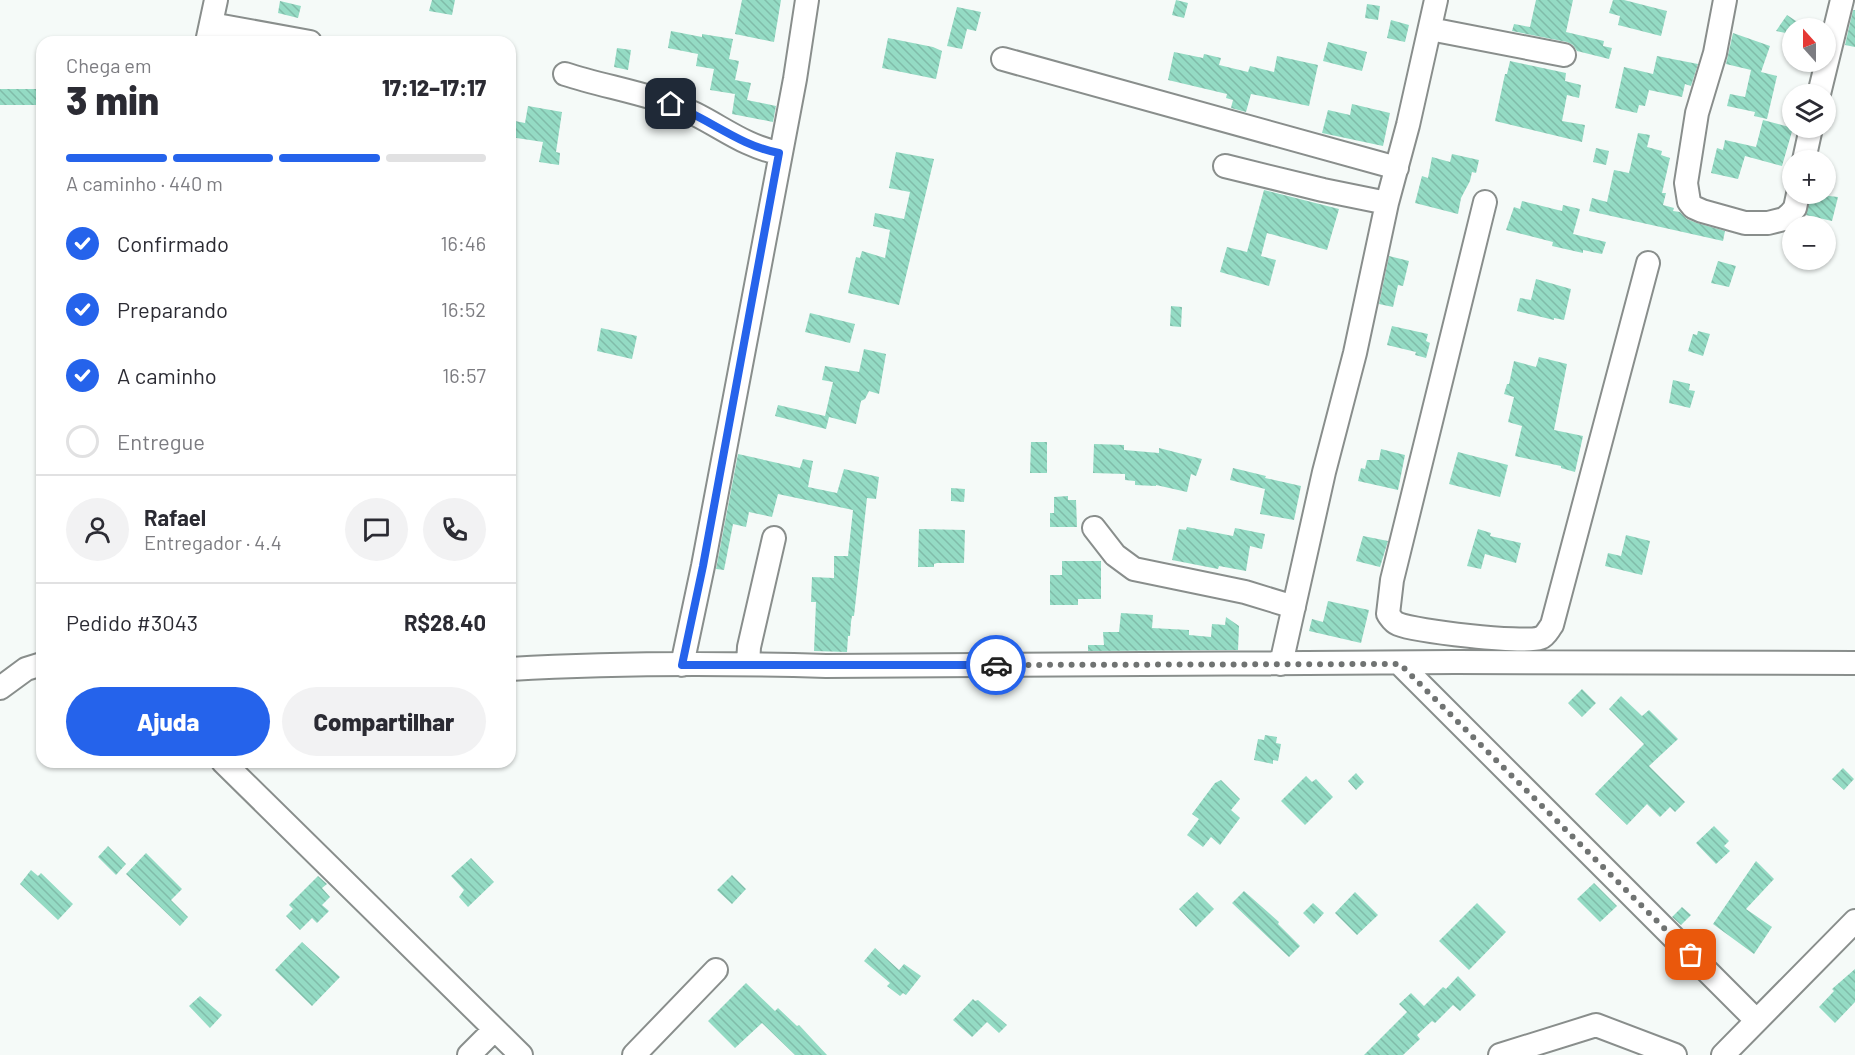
<!DOCTYPE html>
<html lang="pt">
<head>
<meta charset="utf-8">
<style>
	body { margin:0; font-family:Barlow,sans-serif; background:#f2f2f3; color:#2b2b33; height:100vh; display:flex; flex-direction:column; font-size:22px; white-space:nowrap }
	* { box-sizing:border-box; margin:0 }
	p { font-size:20px; color:#7c7c81 }
	.icon { flex:none; width:33px; height:33px; fill:none; stroke:currentColor; stroke-width:2; stroke-linecap:round; stroke-linejoin:round }
	.map { position:relative; flex:1; overflow:hidden }
	.sheet { position:absolute; left:36px; top:36px; width:480px; height:732px; display:flex; flex-direction:column; background:#fff; border-radius:18px; box-shadow:0 2px 4px #0004 }
	.sheet>* { flex:none }
	.needle { width:39px; rotate:339deg }
	.controls { position:absolute; left:1782px; top:18px; display:grid; gap:12px }
	.controls a { display:grid; place-items:center; width:54px; height:54px; border-radius:50%; background:#fff; box-shadow:0 2px 4px #0004; font-size:30px }
	.pin { position:absolute; display:grid; place-items:center; width:51px; height:51px; color:#fff; margin:-26px; border-radius:12px; box-shadow:0 3px 9px #0006 }
	.courier { position:absolute; display:grid; place-items:center; width:60px; height:60px; margin:-30px; border:4px solid #2563eb; border-radius:50%; background:#fff; color:#222; box-shadow:0 2px 8px #0007 }
	.head em { font-style:normal; font-weight:800 }
	.head div { display:flex; flex-direction:column-reverse }
	.head { display:flex; align-items:center; justify-content:space-between; height:102px; padding:0 30px }
	h1 { font-size:39px; font-weight:800; line-height:45px }
	.bar { display:grid; grid-template-columns:repeat(4,1fr); gap:9px 6px; align-content:center; height:72px; padding:0 30px }
	.bar i { height:8px; border-radius:4px; background:#e1e1e2 }
	.bar .on { background:#2563eb }
	.bar p { grid-column:span 4 }
	.line { display:flex; align-items:center; gap:15px; padding:0 30px; border-top:2px solid #e1e1e2 }
	.line div { flex:1 }
	.round { display:grid; place-items:center; flex:none; width:63px; height:63px; border-radius:32px; background:#f2f2f3 }
	ol { padding:0 30px; list-style:none }
	li { display:flex; align-items:center; gap:18px; height:66px }
	li p { margin-inline-start:auto }
	li .icon { padding:6px; border-radius:50%; background:#2563eb; color:#fff; stroke-width:4 }
	li:last-child { color:#7c7c81 }
	li i { width:33px; height:33px; border:3px solid #e1e1e2; border-radius:50% }
	.action { display:flex; gap:12px; margin-top:auto; padding:12px 30px }
	.action a { flex:1; height:69px; border-radius:36px; background:#2563eb; color:#fff; font-size:24px; font-weight:800; line-height:69px; text-align:center }
	.action a+a { background:#f2f2f3; color:#2b2b33 }
	.map>svg:first-child { display:block }
</style>
</head>
<body>
<div class="map">
<svg width="1855" height="1055" viewBox="0 0 1855 1055">
	<defs>
		<pattern id="building-back-hatch" width="6" height="6" patternUnits="userSpaceOnUse" patternTransform="scale(1.5)"><rect width="6" height="6" fill="#94dbc4"/><path d="M-1 5l2 2M0 0l6 6M5-1l2 2" fill="none" stroke="#80bca9"/></pattern>
	</defs>
	<rect width="100%" height="100%" fill="#f5faf8"/>
	<path fill="url(#building-back-hatch)" d="M432 0H455L452 15 429 11Z
		M742 0H781L774 42 735 34Z
		M1176 0 1188 3 1184 18 1172 15Z
		M1536 0H1573L1566 32 1604 41 1603 46 1612 48 1609 59 1577 51 1573 45 1567 42 1512 31 1514 24 1530 27Z
		M1613 0H1624L1667 11 1661 36 1618 25 1620 16 1609 13Z
		M280 1 301 6 298 18 278 13Z
		M1367 4 1380 6 1378 20 1365 18Z
		M957 7 981 12 976 31 967 29 962 49 947 46Z
		M1853 10H1855V47L1845 45Z
		M1787 15 1799 23 1795 28H1792L1791 34 1776 31Z
		M1391 20 1409 25 1405 42 1387 38Z
		M671 31 702 37V34L733 39 729 59 739 61 735 80 751 83 747 100 776 106 773 122 732 114 735 94 710 90 714 69 696 66 698 54 668 48Z
		M1733 33 1770 46 1761 72 1777 76 1767 119 1754 116 1755 112 1727 106 1730 94 1745 97 1751 70 1726 64Z
		M888 38 933 47 942 51 936 79 882 68Z
		M1328 42 1367 52 1362 71 1323 61Z
		M617 48 631 50 628 70 614 67Z
		M1174 52 1203 58 1204 54 1221 58 1219 65 1248 72 1250 66 1274 72 1277 56 1318 65 1309 106 1251 94 1246 112 1231 108 1233 100 1226 98 1227 94 1168 80Z
		M1657 56 1698 64 1691 86 1685 84 1682 97 1649 90 1645 106 1639 105 1637 113 1615 108 1624 67 1653 74Z
		M1510 61 1566 73 1565 81 1581 85 1579 98 1567 95 1562 121 1585 125 1582 142 1495 121 1505 74H1507Z
		M0 89H40L39 105H0Z
		M1352 104 1390 113 1383 146 1322 133 1328 110 1350 115Z
		M528 106 562 112 556 152 560 153 559 165 539 162 543 142 510 137V120L525 123Z
		M1763 120 1793 128 1782 166 1745 156 1738 179 1711 173 1717 148 1723 150 1725 140 1756 147Z
		M1638 133 1650 135 1647 147 1662 151 1661 155 1670 158 1662 193H1666L1663 205 1674 208 1673 211 1680 212 1687 219 1697 223 1725 231 1723 241 1589 211 1592 198 1607 202 1614 170 1629 173Z
		M1596 148 1609 151 1606 165 1593 162Z
		M896 152 934 159 899 305 848 293 856 257 860 258 862 251 885 258 890 230 873 226 875 213 904 219 910 192 889 188Z
		M1452 154 1479 160 1476 173 1472 172 1470 181 1461 198 1458 214 1415 203 1422 176 1428 178 1432 157 1450 162Z
		M1264 190 1339 209 1327 250 1267 233 1261 256 1276 260 1269 286 1220 272 1227 247 1247 252Z
		M1811 194 1838 197 1832 221 1806 215Z
		M1522 201 1562 211 1563 205 1580 209 1573 234 1606 242 1602 254 1583 250V253L1552 246 1553 242 1506 230 1514 207 1520 209Z
		M1389 256 1409 261 1403 286 1398 285 1393 307 1379 304Z
		M1718 261 1736 266 1729 287 1711 283Z
		M1536 279 1571 289 1564 320 1554 318V320L1517 311 1520 298 1531 300Z
		M1171 306 1182 307 1181 327 1170 326Z
		M810 313 855 324 850 343 805 332Z
		M1392 326 1428 334 1426 341 1430 343 1426 358 1415 355 1416 352 1387 345Z
		M601 328 637 336 632 359 597 351Z
		M1698 331 1710 334 1703 356 1688 351 1693 334 1697 335Z
		M864 349 886 354 879 394 869 391 865 399 861 401 856 424 829 417 826 429 775 416 778 405 825 416 833 382 822 380 825 366 859 372Z
		M1539 357 1567 364 1554 430 1583 436 1575 472 1561 468V466L1515 456 1522 426 1508 422 1514 397 1504 394 1507 384H1509L1514 361 1536 367Z
		M1673 380 1690 384 1689 390 1695 391 1690 408 1669 403Z
		M1031 442H1047V473H1030Z
		M1094 444 1124 445V450L1159 453V448L1202 459 1196 476 1191 474 1187 492 1156 485V486L1135 485V481L1125 480V474L1093 473Z
		M1381 449 1405 455 1398 490 1358 481 1361 468 1365 469 1367 460H1379Z
		M1458 452 1508 465 1500 497 1449 484Z
		M738 454 800 468 803 459 813 461 808 487 837 493 844 469 879 477 876 499 867 498 854 616H852L851 622 850 636H848L847 652 814 651 816 602H811L812 577 834 578V556H848L853 510 778 494 772 517 749 512 746 527 733 524 724 570 716 569Z
		M1233 468 1266 476 1265 478 1301 486 1294 520 1260 514 1265 489 1230 480Z
		M951 488 965 489 964 502 951 501Z
		M1068 496V500H1076L1077 527H1050V513H1054V497Z
		M1187 527 1233 536 1235 528 1265 534 1262 549 1250 546 1246 571 1219 566 1218 569 1172 560 1179 529 1186 530Z
		M919 529 965 530 964 563H937L934 564V567H918Z
		M1478 529 1491 533 1490 536 1521 543 1516 563 1485 554 1481 569 1467 566Z
		M1626 535 1650 541 1642 575 1605 566 1608 553 1621 556Z
		M1363 536 1388 541 1380 567 1356 561Z
		M1062 561H1101V599H1078V605H1050V575H1062Z
		M1328 601 1369 610 1361 643 1309 631 1312 619 1323 622Z
		M1121 613 1153 615 1152 628 1189 630V635L1211 637 1212 624 1225 625 1226 617 1239 626 1238 650 1088 651V645H1104L1103 632H1119Z
		M1582 689 1596 703 1582 717 1568 703Z
		M1621 696 1642 716 1649 710 1678 739 1649 766 1685 802 1675 812 1670 807 1660 817 1647 804 1627 825 1595 794 1644 744 1609 709Z
		M1265 735 1277 737 1276 743 1281 744 1278 761 1273 760V764L1254 760 1258 739 1264 740Z
		M1843 768 1854 779 1844 790 1832 779Z
		M1356 773 1364 782 1356 790 1348 781Z
		M1306 776 1312 782 1316 779 1333 797 1305 825 1281 801Z
		M1221 780 1240 799 1231 810 1240 818 1220 845 1211 837 1203 847 1187 835 1199 819 1192 814 1215 783Z
		M1714 826 1729 841 1724 846 1730 851 1716 864 1696 843Z
		M108 846 126 864 116 875 98 857Z
		M146 853 182 889 171 900 188 917 180 926 126 874Z
		M471 858 494 882 468 907 459 897 464 890 451 876Z
		M1756 861 1774 879 1746 909 1772 927 1754 954 1713 924Z
		M31 870 38 876 41 873 73 904 58 920 20 884Z
		M732 875 746 889 732 904 717 890Z
		M318 876 327 884 322 888 330 897 322 905 329 911 317 923 312 918 300 930 286 916 293 909 289 905Z
		M1594 883 1617 906 1600 922 1577 899Z
		M1244 891 1279 922 1278 924 1300 946 1289 957 1232 903Z
		M1197 892 1214 909 1196 927 1179 909Z
		M1355 892 1378 915 1357 935 1335 913Z
		M1313 903 1324 913 1314 924 1303 913Z
		M1477 903 1506 932 1469 970 1439 941Z
		M1682 907 1691 915 1681 925 1672 917Z
		M302 942 340 977 312 1006 275 970Z
		M875 948 899 970 904 964 921 976 906 995 903 993 900 996 887 986 890 983 864 961Z
		M1855 969V1002L1835 1023 1819 1007 1834 991 1832 989Z
		M1458 976 1476 995 1460 1011 1453 1005 1435 1023 1432 1021 1417 1035 1420 1039 1403 1055H1364L1407 1012 1399 1004 1411 993 1424 1006 1443 987 1446 989Z
		M746 983 775 1011 778 1008 797 1026 799 1025 827 1055H795L762 1023 735 1048 708 1021Z
		M200 996 222 1015 210 1028 189 1006Z
		M973 999 975 1001 978 1000 1007 1025 999 1033 987 1022 972 1037 953 1020Z"/>
	<g fill="none" stroke-linecap="round" stroke-linejoin="round">
		<g stroke="#898e8c" stroke-width="26">
			<path id="minor" d="M1725 0 1715 53 1697 113 1686 183 1689 202 1693 207 1702 211 1745 223H1768L1784 219 1790 214 1795 208 1798 194
				M211 24 310 42
				M1430 29 1564 55
				M207 42 216 0
				M1003 59 1397 168
				M565 74C608 88 654 94 695 114 723 128 747 147 779 153
				M1819 94 1842 0
				M1804 160 1811 128
				M1225 166 1323 190 1387 203
				M1485 202 1392 580 1388 614C1391 618 1393 622 1398 624 1415 631 1523 644 1540 638 1546 636 1548 630 1552 625L1648 263
				M1094 528 1115 555 1134 569 1245 592 1294 607
				M748 664 749 647 774 538
				M1281 664 1324 472 1355 353 1387 203 1408 125 1436 0
				M1400 664 1756 1020
				M682 665 703 566 795 79 807 0
				M510 669C615 663 721 663 826 666L1455 662 1855 663
				M0 688 26 669 42 664
				M223 762 521 1055
				M469 1055 494 1030
				M634 1055 716 970
				M1500 1055 1596 1025 1675 1055
				M1723 1055 1855 921"/>
		</g>
		<use href="#minor" stroke="#fff" stroke-width="22"/>
	</g>
	<g fill="none" stroke-linecap="round" stroke-linejoin="round">
		<path stroke="#707372" stroke-width="6" stroke-dasharray="0 10.8" d="M996 665 1400 664 1691 955"/>
		<path stroke="#2563eb" stroke-width="8" d="M671 104C708 118 740 146 779 153L703 566 682 665H996"/>
	</g>
</svg>
<div class="controls">
<a><svg class="needle" viewBox="-14 -14 28 28"><path d="M0-13l5 13h-10z" fill="#e53935"/><path d="M0 13l5-13h-10z" fill="#7c7c81"/></svg></a>
<a><svg class="icon" aria-label="layers" viewBox="0 0 24 24"><path d="M12 4l9 5-9 5-9-5zM3 14l9 5 9-5"/></svg></a>
<a>+</a>
<a>−</a>
</div>
<div class="pin" style="left:1691px;top:955px;background:#ea580c"><svg class="icon" aria-label="bag" viewBox="0 0 24 24"><path d="M5 8h14l-1 12H6zM9 8a3 3 0 0 1 6 0"/></svg></div>
<div class="pin" style="left:671px;top:104px;background:#1f2937"><svg class="icon" aria-label="home" viewBox="0 0 24 24"><path d="M3 11l9-7 9 7M6 9v11h12V9"/></svg></div>
<div class="courier" style="left:996px;top:665px"><svg class="icon" aria-label="car" viewBox="0 0 24 24"><path d="M5 17H2v-5l4-1 3-4h7l3 4 3 1v5h-3M9 17h6M6 11h13"/><circle cx="7" cy="17" r="2"/><circle cx="17" cy="17" r="2"/></svg></div>
<section class="sheet">
<div class="head"><div><h1>3 min</h1><p>Chega em</p></div><em>17:12–17:17</em></div>
<div class="bar"><i class="on"></i><i class="on"></i><i class="on"></i><i></i><p>A caminho · 440 m</p></div>
<ol>
<li><svg class="icon" aria-label="check" viewBox="0 0 24 24"><path d="M5 12l5 5 9-10"/></svg>Confirmado<p>16:46</p></li>
<li><svg class="icon" aria-label="check" viewBox="0 0 24 24"><path d="M5 12l5 5 9-10"/></svg>Preparando<p>16:52</p></li>
<li><svg class="icon" aria-label="check" viewBox="0 0 24 24"><path d="M5 12l5 5 9-10"/></svg>A caminho<p>16:57</p></li>
<li><i></i>Entregue</li>
</ol>
<div class="line" style="height:108px"><a class="round"><svg class="icon" aria-label="person" viewBox="0 0 24 24"><circle cx="12" cy="8" r="4"/><path d="M4 21q1-7 8-7t8 7"/></svg></a><div><b>Rafael</b><p>Entregador · 4.4</p></div><a class="round"><svg class="icon" aria-label="chat" viewBox="0 0 24 24"><path d="M4 5h16v11H9l-5 4z"/></svg></a><a class="round"><svg class="icon" aria-label="phone" viewBox="0 0 24 24"><path d="M5 4h4l2 5-3 2q2 4 5 5l2-3 5 2v4C11 20 4 13 5 4z"/></svg></a></div>
<div class="line" style="height:78px"><div>Pedido #3043</div><b>R$28.40</b></div>
<div class="action"><a>Ajuda</a><a>Compartilhar</a></div>
</section>
</div>
</body>
</html>
